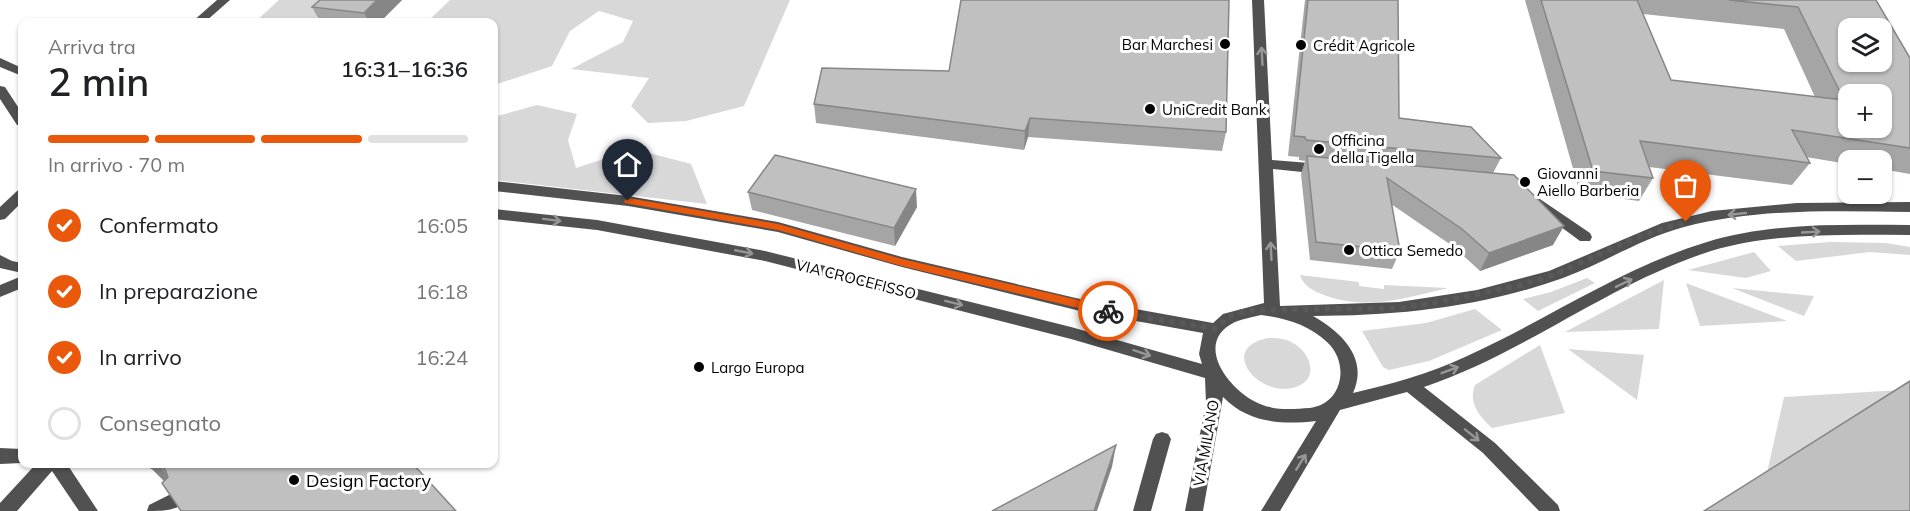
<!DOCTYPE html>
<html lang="it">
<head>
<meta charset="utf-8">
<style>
	body { margin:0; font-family:Mulish,sans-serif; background:#f6f6f6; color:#202124; height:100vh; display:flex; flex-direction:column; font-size:22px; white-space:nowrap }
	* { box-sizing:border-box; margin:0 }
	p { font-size:20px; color:#757577 }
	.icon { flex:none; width:33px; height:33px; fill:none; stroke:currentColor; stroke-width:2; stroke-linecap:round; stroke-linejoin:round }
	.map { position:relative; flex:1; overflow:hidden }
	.drawer { position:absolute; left:18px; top:18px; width:480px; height:450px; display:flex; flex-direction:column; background:#fff; border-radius:12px; box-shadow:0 2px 4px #0004 }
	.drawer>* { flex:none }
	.fabs { position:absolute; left:1838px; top:18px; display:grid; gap:12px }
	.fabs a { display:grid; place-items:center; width:54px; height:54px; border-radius:12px; background:#fff; box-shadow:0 2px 4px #0004; font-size:30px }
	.pin { position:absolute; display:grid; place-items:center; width:51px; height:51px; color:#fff; margin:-62px -26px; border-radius:50% 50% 50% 0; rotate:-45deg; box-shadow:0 0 6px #0007 }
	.pin .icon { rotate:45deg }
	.courier { position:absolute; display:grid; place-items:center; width:60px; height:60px; margin:-30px; border:4px solid #ea580c; border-radius:50%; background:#fff; color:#222; box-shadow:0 2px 8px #0007 }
	.headline em { font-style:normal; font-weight:600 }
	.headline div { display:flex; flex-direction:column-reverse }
	.headline { display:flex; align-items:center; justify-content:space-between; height:102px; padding:0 30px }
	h1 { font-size:39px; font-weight:600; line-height:45px }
	.bar { display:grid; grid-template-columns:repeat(4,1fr); gap:9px 6px; align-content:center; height:72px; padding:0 30px }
	.bar i { height:8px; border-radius:4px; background:#e0e0e0 }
	.bar .on { background:#ea580c }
	.bar p { grid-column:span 4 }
	ol { padding:0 30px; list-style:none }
	li { display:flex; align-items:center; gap:18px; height:66px }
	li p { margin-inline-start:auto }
	li .icon { padding:6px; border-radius:50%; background:#ea580c; color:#fff; stroke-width:4 }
	li:last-child { color:#757577 }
	li i { width:33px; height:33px; border:3px solid #e0e0e0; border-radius:50% }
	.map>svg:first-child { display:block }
</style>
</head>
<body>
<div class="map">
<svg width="1910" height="511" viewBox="0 0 1910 511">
	<rect width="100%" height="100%" fill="#fff"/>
	<path fill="#d8d8d8" d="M279 0H343L319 12 314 22H255Z
		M450 0H790L744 106 686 121 648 123 631 106 649 78 571 69 623 42 633 21 599 11 570 31 552 66 494 85V22H427Z
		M537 105 577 114 568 140 576 168 634 149 691 164 707 204 494 180V117Z
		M1830 242 1886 243 1910 247V255L1870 252 1796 261 1778 246Z
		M1754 252 1771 271 1746 278 1688 270Z
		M1300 275 1359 282V286L1384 289V285L1448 288C1406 298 1366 311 1324 295 1314 291 1304 287 1300 275Z
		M1587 278 1595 283 1538 311 1523 299 1551 292Z
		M1664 280 1659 329 1565 332Z
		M1686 283 1787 321 1700 326Z
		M1732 288 1814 296 1804 316Z
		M1475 309 1502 330 1429 361 1389 370 1383 367 1362 331 1426 323Z
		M1268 338C1275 338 1284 338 1291 342 1312 352 1321 382 1292 388 1257 396 1218 348 1268 338Z
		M1540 345 1565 413 1492 428C1479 416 1468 403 1475 385Z
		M1568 349 1644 355 1637 400Z
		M1901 390 1766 477 1784 397Z"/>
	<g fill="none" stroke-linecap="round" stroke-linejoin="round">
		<path fill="#515151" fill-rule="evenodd" d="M217 0H230L205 22H192Z
			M1252 0H1264L1272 160 1322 164 1329 169 1322 174 1273 169 1280 306 1399 302 1477 290 1549 271 1662 223 1712 211 1797 203 1910 202V212C1835 211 1757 208 1684 227 1642 238 1604 263 1563 278 1482 307 1398 316 1313 316 1341 332 1369 358 1353 393 1391 384 1429 374 1465 357 1547 320 1621 268 1707 242 1772 222 1843 225 1910 225V235C1845 235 1775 232 1711 251 1610 283 1525 353 1424 387L1495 443 1558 505 1560 511H1539L1483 453 1407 392 1340 410 1280 511H1261L1316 421C1282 425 1248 423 1223 397L1203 511H1185L1206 403 1205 378 1071 339 765 261 597 230 494 219V209L597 220 765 251 1071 327 1202 364 1199 354 1203 333 1080 311 902 267 778 232 628 206 494 191V181L628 196 778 222 902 257 1080 299 1213 323 1223 314 1264 303ZM1261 315C1285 318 1309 325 1327 342 1350 363 1343 404 1310 408 1293 409 1277 411 1260 404 1231 393 1191 343 1235 322 1242 319 1253 317 1261 315Z
			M0 58 22 68V76L0 67Z
			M0 86 5 87 22 113V126L17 125 0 99Z
			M22 189V202L5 219 0 220V207L17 191Z
			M1531 193 1590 233 1592 237 1590 241H1580L1526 201 1524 198 1526 195Z
			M0 255 12 261 22 263V273L0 268Z
			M22 276V288L0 297V285Z
			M1162 432 1168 434 1171 439 1151 511H1133L1153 439 1156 434Z
			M0 448 22 449V463L0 464Z
			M36 464H67L98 511H79L52 471 17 511H0V503Z
			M179 490 185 492 188 498C181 511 162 511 147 511L149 505Z"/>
	</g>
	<path fill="#a5a5a5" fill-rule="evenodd" d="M320 0H402L380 22H320L312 7Z
		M1305 0H1398L1399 118 1501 158 1493 173 1553 245 1480 271 1454 247 1391 204 1400 251 1392 269 1310 260 1301 174 1305 161 1299 160V157L1288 156Z
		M1525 0H1876L1910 58V174L1881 169V160H1848V164L1806 157 1810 163 1792 185 1649 167 1653 178 1639 201 1580 193ZM1643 14 1784 29 1815 97 1671 80Z
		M822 68 1226 132 1222 151 1028 137 1024 150 816 123 814 104Z
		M748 192 917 207 895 246 752 210Z
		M147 464 456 511 164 481Z"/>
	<path fill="#868686" d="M377 0H402L380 22H369L364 13Z
		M1030 118 1028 137 1024 150 1025 131Z
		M916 189 917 207 895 246 894 228Z
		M1564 226 1553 245 1480 271 1489 253Z
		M1116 445 1112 467 1097 511H1094Z
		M158 465 180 488 173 490 151 468Z"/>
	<path fill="#c0c0c0" stroke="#868686" stroke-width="1.5" fill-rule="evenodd" d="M320 0H377L364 13 312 7Z
		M961 0H1229L1226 132 1030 118 1025 131 814 104 822 68 949 71Z
		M1308 0H1398L1399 118 1471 127 1501 158 1306 140 1305 137 1294 136Z
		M1541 0H1637L1671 80 1844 100 1798 7 1729 0H1876L1910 58V148L1792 130 1810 163 1640 141 1653 178 1593 171ZM1848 28H1881V62H1848ZM1848 94H1881V128H1848Z
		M775 155 916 189 894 228 748 192Z
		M1307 156 1514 175 1564 226 1489 253 1462 229 1387 178 1400 251 1316 242Z
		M1910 381V511H1704Z
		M1116 445 1094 511H992Z
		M147 464H413L456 511H181L162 483 168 477 165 469 158 465 151 468Z"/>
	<defs><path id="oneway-shaft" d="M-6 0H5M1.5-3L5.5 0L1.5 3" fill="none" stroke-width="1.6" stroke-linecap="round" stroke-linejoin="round" transform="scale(1.5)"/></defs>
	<g stroke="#979797">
		<use href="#oneway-shaft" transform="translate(1262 56) rotate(-93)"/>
		<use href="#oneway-shaft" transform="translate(1737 214) rotate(174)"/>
		<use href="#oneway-shaft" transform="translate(552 220) rotate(7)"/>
		<use href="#oneway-shaft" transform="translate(1811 232) rotate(-3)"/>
		<use href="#oneway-shaft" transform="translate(1271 251) rotate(-93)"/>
		<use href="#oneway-shaft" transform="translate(744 252) rotate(11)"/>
		<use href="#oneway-shaft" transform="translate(1624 283) rotate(-26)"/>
		<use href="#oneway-shaft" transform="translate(954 303) rotate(14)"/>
		<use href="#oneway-shaft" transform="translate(1142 353) rotate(18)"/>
		<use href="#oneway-shaft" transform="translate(1450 370) rotate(-21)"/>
		<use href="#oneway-shaft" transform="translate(1472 435) rotate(39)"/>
		<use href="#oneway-shaft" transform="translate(1301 462) rotate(-58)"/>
	</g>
	<path fill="#ea580c" d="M628 198 778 224 902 259 1108 307 1114 311 1108 315 902 266 778 230 625 203 624 201Z"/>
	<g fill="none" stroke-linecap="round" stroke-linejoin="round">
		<path stroke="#595959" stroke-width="6" stroke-dasharray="0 10.8" d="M1108 311 1215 329 1230 316 1249 310 1399 308 1439 302 1521 285 1556 274 1635 238 1686 222"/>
	</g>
	<g fill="#000" stroke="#fff" stroke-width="2">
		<circle cx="1225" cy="44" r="6"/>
		<circle cx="1301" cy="45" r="6"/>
		<circle cx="1150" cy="109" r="6"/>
		<circle cx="1319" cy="149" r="6"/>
		<circle cx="1525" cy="182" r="6"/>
		<circle cx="1349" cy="250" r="6"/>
		<circle cx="699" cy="367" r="6"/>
		<circle cx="294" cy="480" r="6"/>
	</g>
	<g text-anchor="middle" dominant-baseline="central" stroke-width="6" stroke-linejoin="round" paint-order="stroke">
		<g font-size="15" fill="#000" stroke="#fff" text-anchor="start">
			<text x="1213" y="44" text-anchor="end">Bar Marchesi</text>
			<text x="1313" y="45">Crédit Agricole</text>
			<text x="1162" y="109">UniCredit Bank</text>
			<text x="1331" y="140">Officina<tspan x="1331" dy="17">della Tigella</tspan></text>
			<text x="1537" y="173">Giovanni<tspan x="1537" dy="17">Aiello Barberia</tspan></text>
			<text x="1361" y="250">Ottica Semedo</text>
			<text x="711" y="367">Largo Europa</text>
		</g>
		<g font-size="15" fill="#000" stroke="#fff">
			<text transform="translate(856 279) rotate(14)">VIA CROCEFISSO</text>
			<text transform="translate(1206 443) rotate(-80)">VIA MILANO</text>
		</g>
		<g font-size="18" fill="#000" stroke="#fff" text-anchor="start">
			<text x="306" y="480">Design Factory</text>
		</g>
	</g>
</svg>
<div class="fabs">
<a><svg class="icon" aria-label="layers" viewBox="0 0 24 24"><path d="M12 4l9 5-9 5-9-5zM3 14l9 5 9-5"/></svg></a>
<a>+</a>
<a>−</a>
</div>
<div class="pin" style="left:1686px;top:222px;background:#ea580c"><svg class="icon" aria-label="bag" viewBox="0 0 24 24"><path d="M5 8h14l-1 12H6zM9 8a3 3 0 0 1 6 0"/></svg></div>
<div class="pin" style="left:628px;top:201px;background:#1f2937"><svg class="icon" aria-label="home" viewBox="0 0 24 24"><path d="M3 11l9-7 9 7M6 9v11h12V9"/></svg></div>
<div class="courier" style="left:1108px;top:311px"><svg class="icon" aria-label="bike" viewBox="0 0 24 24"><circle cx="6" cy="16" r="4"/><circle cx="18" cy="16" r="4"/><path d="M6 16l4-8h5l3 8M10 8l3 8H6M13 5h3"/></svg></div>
<section class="drawer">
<div class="headline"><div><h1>2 min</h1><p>Arriva tra</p></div><em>16:31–16:36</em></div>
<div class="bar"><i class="on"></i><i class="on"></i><i class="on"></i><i></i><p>In arrivo · 70 m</p></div>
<ol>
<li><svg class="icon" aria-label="check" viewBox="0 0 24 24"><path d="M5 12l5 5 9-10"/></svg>Confermato<p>16:05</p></li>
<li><svg class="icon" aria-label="check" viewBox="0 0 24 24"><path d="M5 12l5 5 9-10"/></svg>In preparazione<p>16:18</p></li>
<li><svg class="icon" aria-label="check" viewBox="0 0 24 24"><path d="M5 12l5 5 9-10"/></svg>In arrivo<p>16:24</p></li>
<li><i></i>Consegnato</li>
</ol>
</section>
</div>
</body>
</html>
